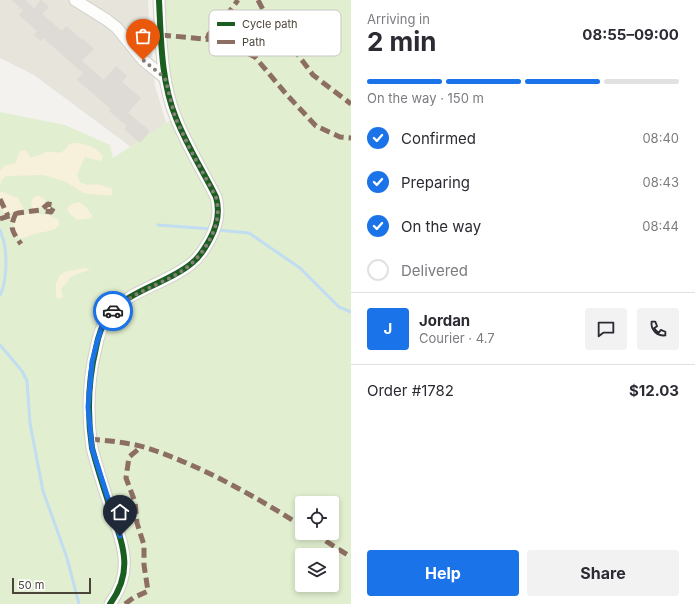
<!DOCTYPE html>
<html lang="en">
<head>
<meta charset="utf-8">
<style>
	body { margin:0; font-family:Inter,sans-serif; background:#f2f2f3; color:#2b2b33; height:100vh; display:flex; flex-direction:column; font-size:15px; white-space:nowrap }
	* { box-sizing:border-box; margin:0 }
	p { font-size:13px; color:#7c7c81 }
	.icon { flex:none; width:22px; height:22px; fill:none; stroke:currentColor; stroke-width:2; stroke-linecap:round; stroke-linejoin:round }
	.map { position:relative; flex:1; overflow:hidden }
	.side { display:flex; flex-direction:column; background:#fff; width:344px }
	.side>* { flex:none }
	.tools { position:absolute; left:295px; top:496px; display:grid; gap:8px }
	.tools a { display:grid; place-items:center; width:44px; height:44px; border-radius:4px; background:#fff; box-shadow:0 2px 6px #0003; font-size:20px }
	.scale { position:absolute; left:12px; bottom:10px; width:79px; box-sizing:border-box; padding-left:4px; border:2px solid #4b4439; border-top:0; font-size:11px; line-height:14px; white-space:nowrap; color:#4b4439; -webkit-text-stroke:3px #fff; paint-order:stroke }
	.pin { position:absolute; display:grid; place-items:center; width:34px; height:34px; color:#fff; margin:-41px -17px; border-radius:50% 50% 50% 0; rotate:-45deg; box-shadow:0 0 4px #0007 }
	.pin .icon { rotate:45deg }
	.courier { position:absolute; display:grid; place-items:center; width:40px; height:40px; margin:-20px; border:3px solid #1a73e8; border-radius:50%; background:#fff; color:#222; box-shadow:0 1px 5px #0007 }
	.head em { font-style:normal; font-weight:700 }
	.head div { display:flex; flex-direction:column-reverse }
	.head { display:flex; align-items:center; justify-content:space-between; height:68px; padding:0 16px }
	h1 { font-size:26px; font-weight:700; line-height:30px }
	.bar { display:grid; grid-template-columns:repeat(4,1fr); gap:6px 4px; align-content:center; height:48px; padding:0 16px }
	.bar i { height:5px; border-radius:3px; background:#e1e1e2 }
	.bar .selected { background:#1a73e8 }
	.bar p { grid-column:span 4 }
	.line { display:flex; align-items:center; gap:10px; padding:0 16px; border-top:1px solid #e1e1e2 }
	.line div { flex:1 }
	.round { display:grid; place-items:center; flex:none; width:42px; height:42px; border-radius:4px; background:#f2f2f3 }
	ol { padding:0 16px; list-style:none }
	li { display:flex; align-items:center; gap:12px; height:44px }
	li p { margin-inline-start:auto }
	li .icon { padding:4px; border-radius:50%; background:#1a73e8; color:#fff; stroke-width:4 }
	li:last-child { color:#7c7c81 }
	li i { width:22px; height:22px; border:2px solid #e1e1e2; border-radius:50% }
	.primary-button { display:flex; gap:8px; margin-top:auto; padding:8px 16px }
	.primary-button a { flex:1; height:46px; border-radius:4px; background:#1a73e8; color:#fff; font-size:16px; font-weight:700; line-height:46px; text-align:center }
	.primary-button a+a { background:#f2f2f3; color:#2b2b33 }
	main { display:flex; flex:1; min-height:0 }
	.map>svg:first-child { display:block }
</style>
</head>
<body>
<main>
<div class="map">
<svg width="351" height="604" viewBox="0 0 351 604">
	<rect width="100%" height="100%" fill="#f4f2ee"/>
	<path fill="#e7e4dc" d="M0 0H148L149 23 155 86 169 132 139 153 34 75 0 58Z"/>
	<path fill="#e1eecf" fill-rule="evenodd" d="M159 0H351V604H0V112L65 125 110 145 113 158 175 117ZM302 503H332V533H302ZM302 555H332V585H302Z"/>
	<path fill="#f7f0da" d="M74 143C85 143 97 147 103 156L102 160 100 161 85 157 77 175 80 182 87 185 97 184 111 188 113 192 111 196 83 193 66 182 44 175 6 176 2 180 0 185V171L4 166 15 163 20 151 26 150 30 157C36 158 40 154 46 152 53 149 61 159 69 144Z
		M0 191 18 198 24 209 7 214 4 213 0 206Z
		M37 195 45 199 46 203 40 208H33C29 203 32 198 37 195Z
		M79 202 86 207 92 215V218L77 220 69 213 67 209C69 204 74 203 79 202Z
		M30 213 49 215 59 220V226C53 232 46 231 38 233 31 234 27 239 19 238 13 232 11 223 16 216Z
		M84 268 91 269 70 277 66 284 61 289 63 297 58 299 56 297V283L60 275 64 272Z"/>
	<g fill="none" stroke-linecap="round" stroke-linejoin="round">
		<path stroke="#c0ddf1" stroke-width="3" d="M158 225 211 229
			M0 230C1 234 3 238 4 242 7 256 7 282 0 295
			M217 230 249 233 300 268 339 307 351 312
			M0 345 22 371 27 381 30 423 43 491 67 558 79 604"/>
	</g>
	<path fill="#dedbd6" d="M11 0H25L34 8 41 0 49 7 42 14 62 31 66 26 82 40 83 39 94 49 82 61 104 80 116 66 127 76 122 82 141 98 128 113 150 131 140 143 124 129 127 126 109 111 111 109 77 80 83 73 43 38 41 41 34 35 37 31 19 15 23 10Z"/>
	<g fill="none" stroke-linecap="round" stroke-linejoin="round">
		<g stroke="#d2d0cb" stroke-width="13">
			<path id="street" d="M75 0 107 20 117 28 143 60 165 78
				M110 604C136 569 121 541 109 504 103 486 97 467 92 448 87 414 88 381 96 348 98 337 101 326 108 317 126 290 168 284 192 263 200 257 205 248 210 239 217 226 220 211 216 197 203 171 187 146 176 118 161 82 161 39 159 0"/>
		</g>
		<use href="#street" stroke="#fdfdfc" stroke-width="11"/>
		<path stroke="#8d6e63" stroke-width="5" stroke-dasharray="10 5" stroke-linecap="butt" d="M258 0 271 25 289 43 313 75 351 104
			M161 35 215 40 231 45 255 57 287 95 316 126 340 137 351 138
			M207 39 209 34 223 20 238 0
			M0 199 8 216
			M16 213C9 228 12 231 21 244
			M0 219 18 213 41 210 48 204 53 205 54 207 51 212 41 210
			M90 439C112 441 135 443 156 451 207 469 256 497 302 526
			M313 533 351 557
			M125 604 133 598 148 591 144 565V545L137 523 135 502 126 478 129 457 141 447"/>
		<g stroke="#fff" stroke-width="8">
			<path id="cycleway" d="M110 604C136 569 121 541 109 504 103 486 97 467 92 448 87 414 88 381 96 348 98 337 101 326 108 317 126 290 168 284 192 263 200 257 205 248 210 239 217 226 220 211 216 197 203 171 187 146 176 118 161 82 161 39 159 0"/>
		</g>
		<use href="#cycleway" stroke="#1b5e20" stroke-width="6"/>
	</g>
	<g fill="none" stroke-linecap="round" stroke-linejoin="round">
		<path stroke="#868178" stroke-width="4" stroke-dasharray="0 7.2" d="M113 311C125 299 141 292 155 285 180 274 197 264 210 239 217 226 220 212 216 197L190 149 175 117 165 78 143 60"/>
		<path stroke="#1a73e8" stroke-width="5" d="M113 311 108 316 102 327 97 342 92 362 88 407 92 448 120 536"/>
	</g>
	<rect x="209" y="10" width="132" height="46" rx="6" fill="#fff" stroke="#c9c7c4" stroke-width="1"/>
	<rect x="217" y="22" width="18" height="4" fill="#1b5e20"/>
	<rect x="217" y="40" width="18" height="4" fill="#8d6e63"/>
	<g font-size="11" fill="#4b4439">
		<text x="242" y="28">Cycle path</text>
		<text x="242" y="46">Path</text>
	</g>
</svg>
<div class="tools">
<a><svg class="icon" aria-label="locate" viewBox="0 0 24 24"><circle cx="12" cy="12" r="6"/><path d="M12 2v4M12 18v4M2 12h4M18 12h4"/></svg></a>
<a><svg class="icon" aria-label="layers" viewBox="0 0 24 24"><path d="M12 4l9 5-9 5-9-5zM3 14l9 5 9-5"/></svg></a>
</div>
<div class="scale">50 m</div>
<div class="pin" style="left:143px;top:60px;background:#ea580c"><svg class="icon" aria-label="bag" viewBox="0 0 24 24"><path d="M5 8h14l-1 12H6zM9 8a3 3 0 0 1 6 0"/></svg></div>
<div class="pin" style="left:120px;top:536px;background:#1f2937"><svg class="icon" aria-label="home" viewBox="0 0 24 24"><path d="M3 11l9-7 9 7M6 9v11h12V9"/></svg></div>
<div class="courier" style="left:113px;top:311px"><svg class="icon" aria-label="car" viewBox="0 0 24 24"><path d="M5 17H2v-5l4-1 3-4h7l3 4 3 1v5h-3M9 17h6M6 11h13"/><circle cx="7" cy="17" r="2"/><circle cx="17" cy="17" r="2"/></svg></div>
</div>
<section class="side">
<div class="head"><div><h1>2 min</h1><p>Arriving in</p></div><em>08:55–09:00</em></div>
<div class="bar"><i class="selected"></i><i class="selected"></i><i class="selected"></i><i></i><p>On the way · 150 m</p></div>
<ol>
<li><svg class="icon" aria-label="check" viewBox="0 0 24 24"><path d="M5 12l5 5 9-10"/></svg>Confirmed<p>08:40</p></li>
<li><svg class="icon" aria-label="check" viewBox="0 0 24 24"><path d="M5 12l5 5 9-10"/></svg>Preparing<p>08:43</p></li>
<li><svg class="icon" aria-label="check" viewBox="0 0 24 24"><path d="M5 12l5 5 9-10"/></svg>On the way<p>08:44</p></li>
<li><i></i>Delivered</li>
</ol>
<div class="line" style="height:72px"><b class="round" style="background:#1a73e8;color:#fff">J</b><div><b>Jordan</b><p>Courier · 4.7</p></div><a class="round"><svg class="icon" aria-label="chat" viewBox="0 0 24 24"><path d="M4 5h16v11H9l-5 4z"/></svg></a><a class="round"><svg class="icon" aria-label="phone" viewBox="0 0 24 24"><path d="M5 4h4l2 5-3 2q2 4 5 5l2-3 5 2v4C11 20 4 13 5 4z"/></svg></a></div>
<div class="line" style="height:52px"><div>Order #1782</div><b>$12.03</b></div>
<div class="primary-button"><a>Help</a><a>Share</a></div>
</section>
</main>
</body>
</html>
